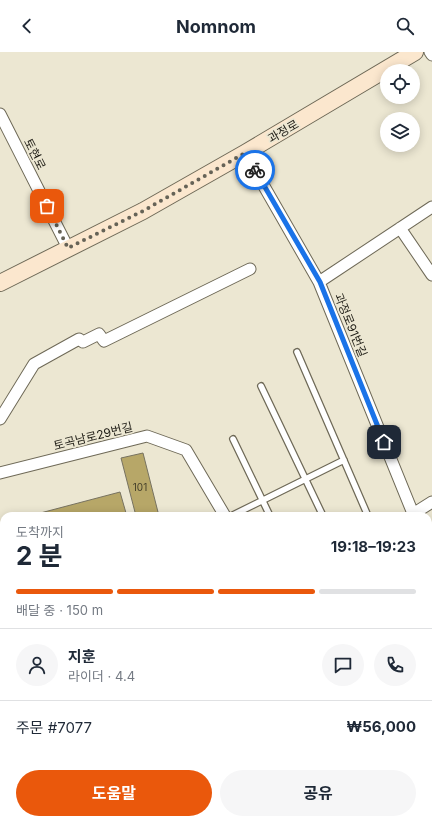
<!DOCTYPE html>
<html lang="ko">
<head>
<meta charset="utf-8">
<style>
	body { margin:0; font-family:Inter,"Noto Sans KR",sans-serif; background:#f6f6f7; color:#1f2937; height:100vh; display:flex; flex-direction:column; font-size:15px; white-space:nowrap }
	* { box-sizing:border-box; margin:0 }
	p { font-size:13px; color:#747a83 }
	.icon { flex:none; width:22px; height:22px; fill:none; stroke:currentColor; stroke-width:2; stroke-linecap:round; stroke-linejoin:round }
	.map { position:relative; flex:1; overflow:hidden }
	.sheet { position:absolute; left:0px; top:460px; width:432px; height:312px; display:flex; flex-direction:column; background:#fff; border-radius:12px 12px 0 0; box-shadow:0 2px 10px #0003 }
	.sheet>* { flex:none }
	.controls { position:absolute; left:380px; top:12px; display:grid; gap:8px }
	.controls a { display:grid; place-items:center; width:40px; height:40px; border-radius:50%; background:#fff; box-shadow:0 2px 10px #0003; font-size:20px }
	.pin { position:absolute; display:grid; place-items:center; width:34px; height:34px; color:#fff; margin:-17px; border-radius:8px; box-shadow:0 2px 6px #0006 }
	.courier { position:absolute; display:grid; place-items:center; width:40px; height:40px; margin:-20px; border:3px solid #1a73e8; border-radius:50%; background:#fff; color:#222; box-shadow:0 1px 5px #0007 }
	.overview em { font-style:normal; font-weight:700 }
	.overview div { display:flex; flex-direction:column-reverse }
	.overview { display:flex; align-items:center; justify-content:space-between; height:68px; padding:0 16px }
	h1 { font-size:26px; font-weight:700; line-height:30px }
	.bar { display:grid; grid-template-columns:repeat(4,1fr); gap:6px 4px; align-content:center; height:48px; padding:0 16px }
	.bar i { height:5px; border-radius:3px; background:#e0e1e3 }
	.bar .active { background:#ea580c }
	.bar p { grid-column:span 4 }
	.line { display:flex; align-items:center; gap:10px; padding:0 16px; border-top:1px solid #e0e1e3 }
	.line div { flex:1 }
	.round { display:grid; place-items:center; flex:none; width:42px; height:42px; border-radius:21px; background:#f6f6f7 }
	.primary-button { display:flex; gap:8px; margin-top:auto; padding:8px 16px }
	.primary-button a { flex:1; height:46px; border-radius:24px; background:#ea580c; color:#fff; font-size:16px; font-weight:700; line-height:46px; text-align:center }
	.primary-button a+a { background:#f6f6f7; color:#1f2937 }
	header { display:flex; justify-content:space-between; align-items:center; height:52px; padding:0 16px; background:#fff; font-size:18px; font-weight:700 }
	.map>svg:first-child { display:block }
</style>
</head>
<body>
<header><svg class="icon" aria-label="back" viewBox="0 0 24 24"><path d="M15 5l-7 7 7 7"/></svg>Nomnom<svg class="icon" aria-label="search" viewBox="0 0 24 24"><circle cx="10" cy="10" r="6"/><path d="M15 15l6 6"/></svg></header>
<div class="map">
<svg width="432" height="772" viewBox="0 0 432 772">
	<rect width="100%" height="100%" fill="#ece7d2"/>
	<path fill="#b7a768" stroke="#777260" d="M143 401 159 464H136L121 406Z
		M120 440 126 461 116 464H29Z
		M428 502 432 509V564L428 558Z
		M428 587 432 592V628L428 627Z"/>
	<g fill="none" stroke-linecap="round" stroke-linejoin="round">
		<g stroke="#6e6957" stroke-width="8">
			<path id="lane" d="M297 300 368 464
				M261 334 323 464
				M233 387 270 464
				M231 464 344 408
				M428 572 432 578"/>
		</g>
		<g stroke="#6e6957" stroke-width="13">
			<path id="street" d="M430 0 432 3
				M0 62 68 196
				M245 101 319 230 414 464
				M400 176 432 223
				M319 230 432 155
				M0 367 34 312 79 287 83 290 99 282 104 289 250 217
				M0 421 147 384 186 398 225 464
				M413 464V462L432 450
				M428 485 432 491
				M0 571 4 579
				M428 641H432
				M0 726 4 716
				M374 768 383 772
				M98 772 100 768
				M222 772 223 768"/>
		</g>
		<g stroke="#6e6957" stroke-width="18">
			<path id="secondary" d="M0 231 143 159 245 101 415 0"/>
		</g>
		<use href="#lane" stroke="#fff" stroke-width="5.5"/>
		<use href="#street" stroke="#fff" stroke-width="11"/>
		<use href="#secondary" stroke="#fbe7ce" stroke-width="16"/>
	</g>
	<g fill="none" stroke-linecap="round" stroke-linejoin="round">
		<path stroke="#666357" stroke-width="4" stroke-dasharray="0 7.2" d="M47 154 68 196 143 159 245 101 255 118"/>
		<path stroke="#1a73e8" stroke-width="5" d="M255 118 320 230 384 390"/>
	</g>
	<g text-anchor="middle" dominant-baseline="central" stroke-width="3.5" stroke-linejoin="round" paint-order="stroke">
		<g font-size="10" fill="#443f2a">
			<text x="140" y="435">101</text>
		</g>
		<g font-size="12" fill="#1e1c15" stroke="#ece7d2">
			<text transform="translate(283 79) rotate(-30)">과정로</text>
			<text transform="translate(35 102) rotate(63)">토현로</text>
			<text transform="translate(351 273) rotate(68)">과정로91번길</text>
			<text transform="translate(93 384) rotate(-14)">토곡남로29번길</text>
		</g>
	</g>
</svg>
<div class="controls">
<a><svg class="icon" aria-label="locate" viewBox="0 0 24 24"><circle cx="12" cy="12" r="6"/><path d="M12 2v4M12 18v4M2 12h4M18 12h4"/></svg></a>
<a><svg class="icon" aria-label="layers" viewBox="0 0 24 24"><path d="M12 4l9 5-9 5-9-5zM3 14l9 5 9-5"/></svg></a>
</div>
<div class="pin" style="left:47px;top:154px;background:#ea580c"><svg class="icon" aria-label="bag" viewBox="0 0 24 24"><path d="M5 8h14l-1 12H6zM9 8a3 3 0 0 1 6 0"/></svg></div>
<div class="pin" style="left:384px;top:390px;background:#1f2937"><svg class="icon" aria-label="home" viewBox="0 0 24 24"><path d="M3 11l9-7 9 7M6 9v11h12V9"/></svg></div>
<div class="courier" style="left:255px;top:118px"><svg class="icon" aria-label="bike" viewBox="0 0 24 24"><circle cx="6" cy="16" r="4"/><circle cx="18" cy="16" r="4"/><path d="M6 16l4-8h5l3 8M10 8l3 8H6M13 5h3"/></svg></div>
<section class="sheet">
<div class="overview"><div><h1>2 분</h1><p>도착까지</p></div><em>19:18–19:23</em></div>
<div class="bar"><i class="active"></i><i class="active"></i><i class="active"></i><i></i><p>배달 중 · 150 m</p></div>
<div class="line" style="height:72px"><a class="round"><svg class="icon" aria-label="person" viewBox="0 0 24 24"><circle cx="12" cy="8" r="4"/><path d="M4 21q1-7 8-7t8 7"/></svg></a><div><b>지훈</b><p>라이더 · 4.4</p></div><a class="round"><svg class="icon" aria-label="chat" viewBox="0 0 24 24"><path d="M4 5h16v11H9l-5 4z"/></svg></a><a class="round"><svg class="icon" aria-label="phone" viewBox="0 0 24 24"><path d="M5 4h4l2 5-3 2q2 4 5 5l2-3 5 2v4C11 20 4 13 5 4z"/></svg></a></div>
<div class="line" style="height:52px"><div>주문 #7077</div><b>₩56,000</b></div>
<div class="primary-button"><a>도움말</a><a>공유</a></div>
</section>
</div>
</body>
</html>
